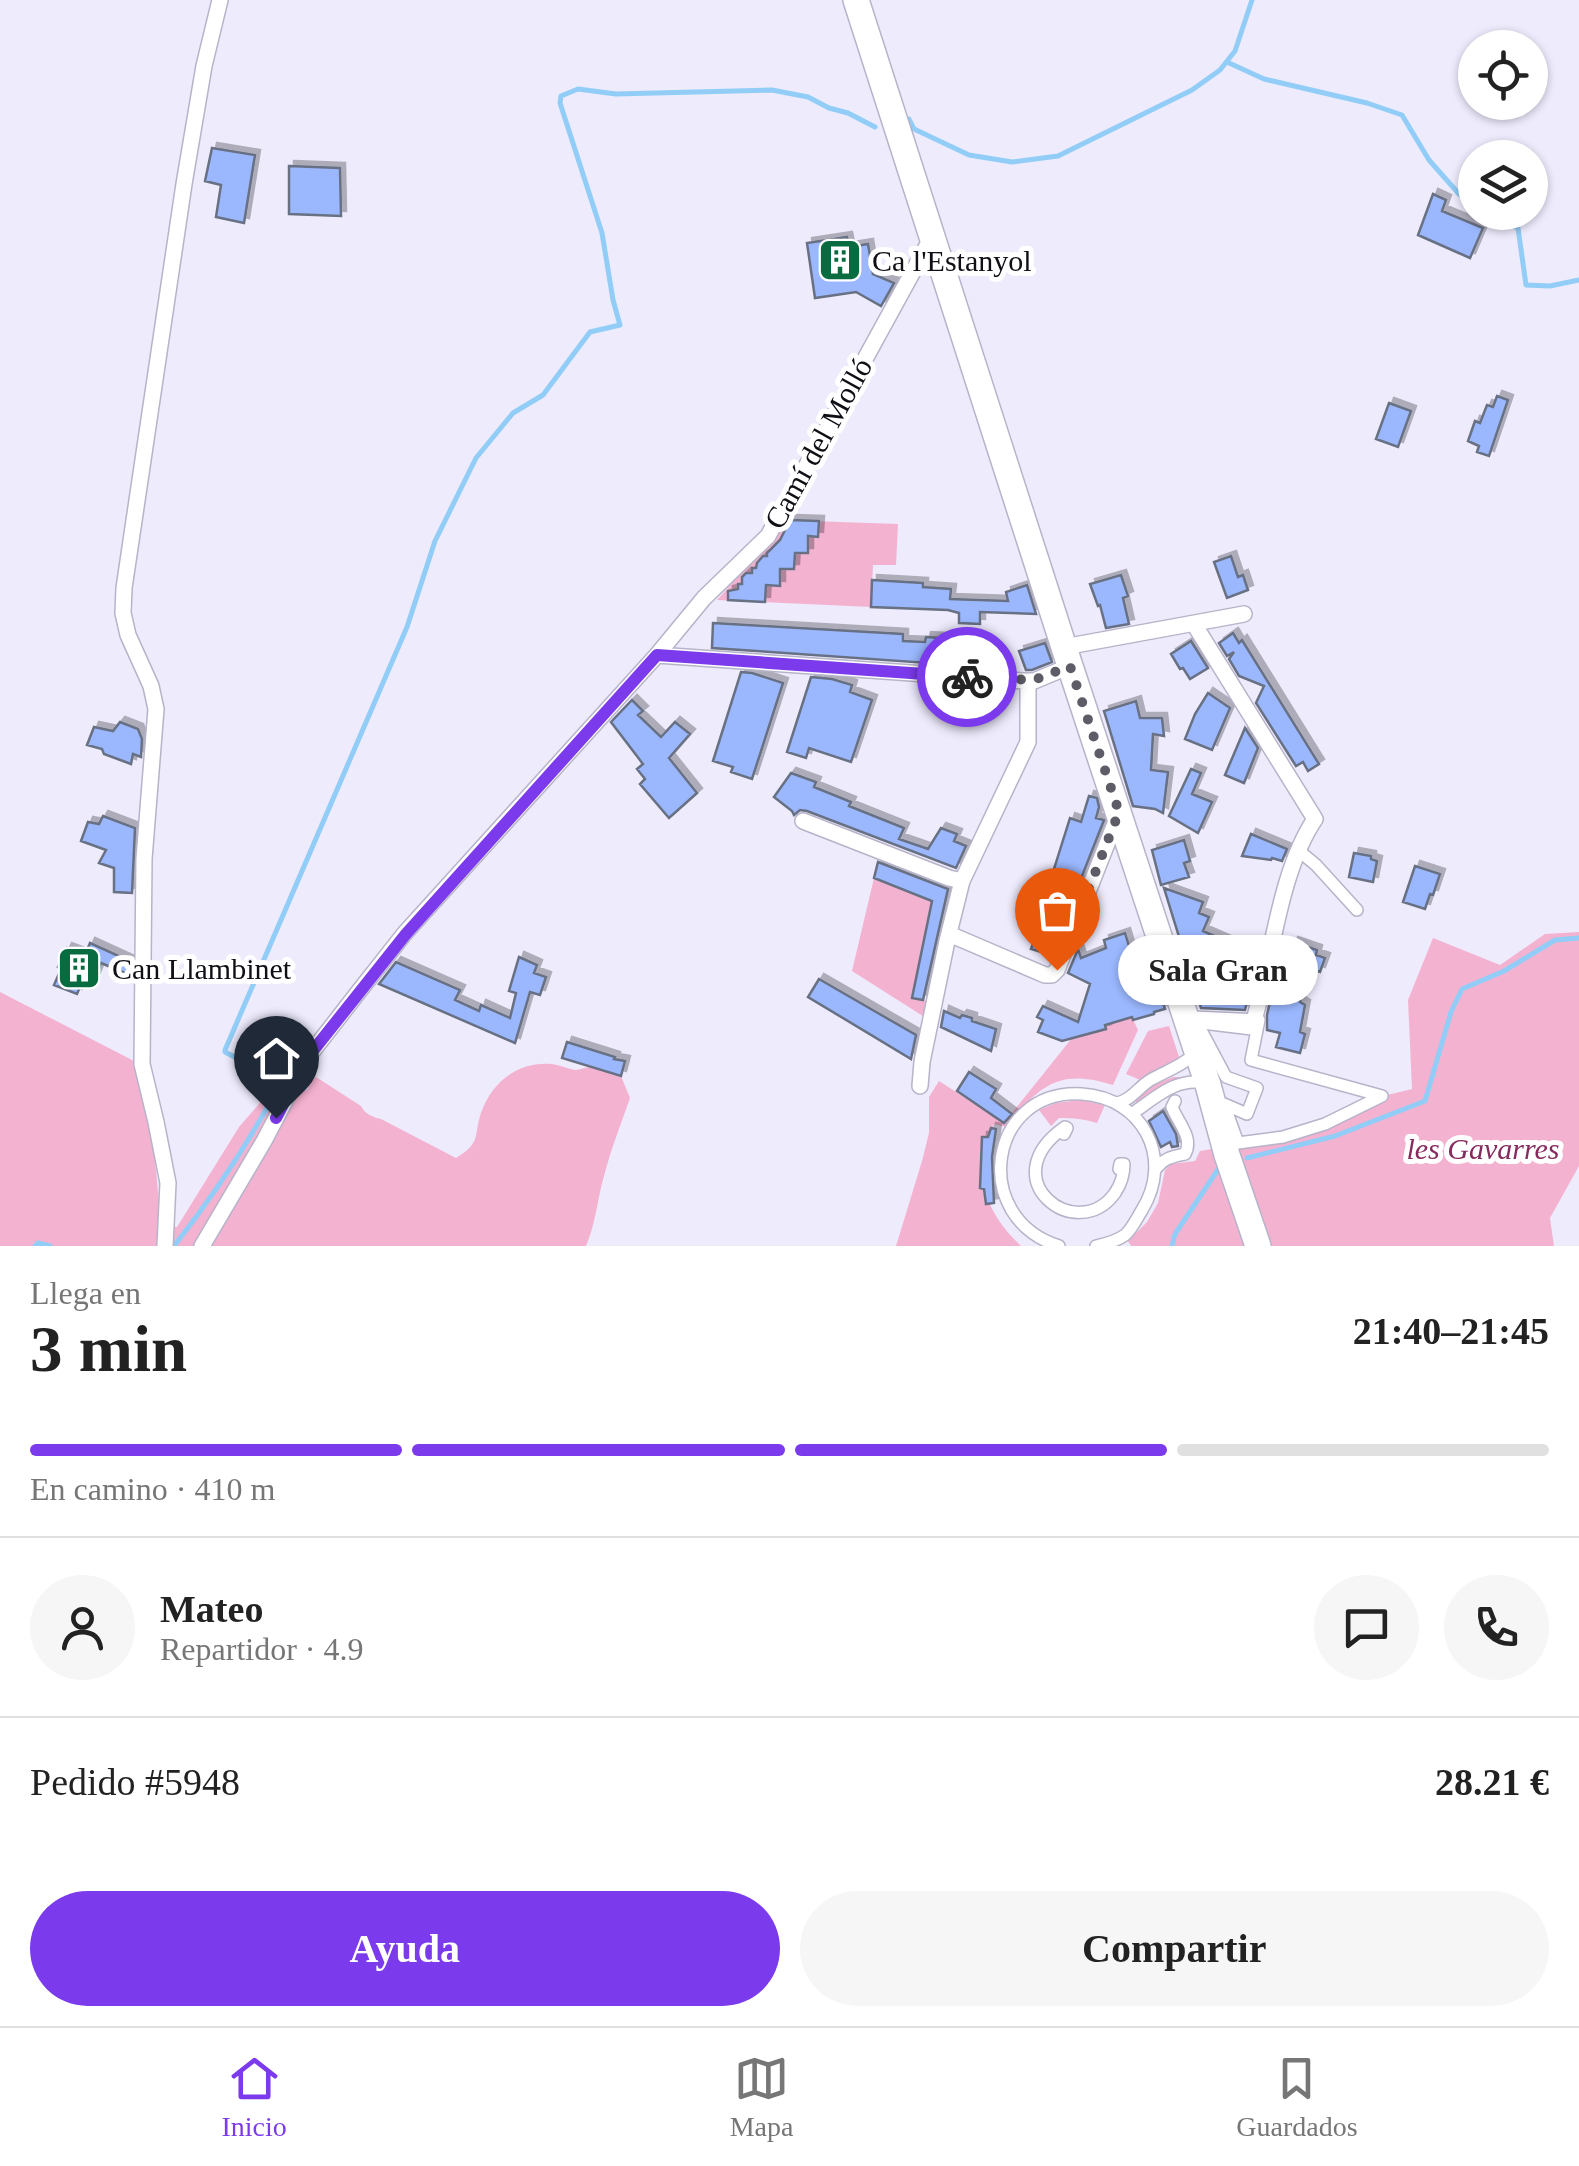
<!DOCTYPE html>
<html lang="es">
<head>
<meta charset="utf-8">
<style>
	body { margin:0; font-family:Georgia,serif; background:#f6f6f6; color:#222; height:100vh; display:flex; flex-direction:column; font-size:38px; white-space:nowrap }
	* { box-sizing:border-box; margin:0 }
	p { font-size:32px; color:#767676 }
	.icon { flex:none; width:55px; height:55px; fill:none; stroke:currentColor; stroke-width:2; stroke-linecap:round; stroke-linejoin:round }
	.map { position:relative; height:1246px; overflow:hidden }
	.panel { display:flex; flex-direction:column; background:#fff; flex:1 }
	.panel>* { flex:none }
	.controls { position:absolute; left:1458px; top:30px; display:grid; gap:20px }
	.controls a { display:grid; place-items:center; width:90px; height:90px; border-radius:50%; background:#fff; box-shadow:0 2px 8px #0004; font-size:50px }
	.pin { position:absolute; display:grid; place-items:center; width:85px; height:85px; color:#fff; margin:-102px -42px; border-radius:50% 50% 50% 0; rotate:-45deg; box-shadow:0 0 10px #0007 }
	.pin .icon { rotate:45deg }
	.courier { position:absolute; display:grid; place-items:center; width:100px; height:100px; margin:-50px; border:8px solid #7c3aed; border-radius:50%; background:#fff; color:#222; box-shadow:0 2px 12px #0007 }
	.bubble { position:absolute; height:70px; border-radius:35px; background:#fff; box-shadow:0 2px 8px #0004; font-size:32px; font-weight:700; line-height:70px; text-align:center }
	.overview em { font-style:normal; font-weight:700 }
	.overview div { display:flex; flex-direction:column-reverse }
	.overview { display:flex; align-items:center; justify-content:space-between; height:170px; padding:0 30px }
	h1 { font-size:65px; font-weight:700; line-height:75px }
	.bar { display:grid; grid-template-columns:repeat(4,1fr); gap:15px 10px; align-content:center; height:120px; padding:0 30px }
	.bar i { height:12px; border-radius:8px; background:#e0e0e0 }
	.bar .on { background:#7c3aed }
	.bar p { grid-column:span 4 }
	.line { display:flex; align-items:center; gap:25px; padding:0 30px; border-top:2px solid #e0e0e0 }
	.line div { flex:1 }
	.round { display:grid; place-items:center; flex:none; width:105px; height:105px; border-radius:52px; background:#f6f6f6 }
	.action { display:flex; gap:20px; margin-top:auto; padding:20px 30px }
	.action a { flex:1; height:115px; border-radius:60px; background:#7c3aed; color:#fff; font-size:40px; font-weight:700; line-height:115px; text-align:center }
	.action a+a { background:#f6f6f6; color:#222 }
	.menu { display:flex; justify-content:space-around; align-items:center; height:140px; border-top:2px solid #e0e0e0; background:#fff; font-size:28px; color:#767676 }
	.menu a { display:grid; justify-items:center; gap:5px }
	.menu .on { color:#7c3aed }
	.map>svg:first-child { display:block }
</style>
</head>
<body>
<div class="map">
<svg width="1579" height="1246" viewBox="0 0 1579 1246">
	<defs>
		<filter id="shadow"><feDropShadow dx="5" dy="-5" stdDeviation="0" flood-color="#0004"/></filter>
	</defs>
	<rect width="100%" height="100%" fill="#eeebfd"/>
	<path fill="#f4b2d1" d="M783 520 898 524 896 565H873L871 607 717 600 768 544Z
		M918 877 936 884 912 997 930 1002 926 1018 852 971 874 878 913 894Z
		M1579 932V1166L1550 1218 1554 1246H1131L1128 1241 1147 1222 1158 1203 1165 1170 1171 1164 1195 1161 1200 1151 1283 1137 1383 1096 1412 1089 1408 1000 1433 938 1500 965 1545 934Z
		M0 992 136 1062C139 1084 146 1103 150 1124 155 1156 158 1187 160 1220L167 1227H177L239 1127 266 1096 276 1092 298 1094 308 1089 309 1078 316 1077 361 1106C365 1114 372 1117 381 1119L456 1158C482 1142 473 1137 481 1113 492 1081 519 1061 552 1064 560 1065 568 1069 575 1070 581 1070 585 1067 590 1067 600 1068 612 1074 621 1076L630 1098C621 1124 611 1149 604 1176 597 1200 596 1223 586 1246H0Z
		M1132 1017 1138 1030 1113 1085C1059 1068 1040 1085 1006 1127L994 1124C972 1172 983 1210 1021 1246H896L922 1161 929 1133V1097L939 1081 1004 1123 1072 1038Z
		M1169 1026 1180 1060 1142 1080 1153 1085 1173 1077H1185L1161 1088 1193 1102 1160 1088 1149 1094 1138 1105 1135 1100 1152 1085 1126 1074 1148 1031Z
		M1080 1100 1105 1105 1097 1123C1085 1119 1072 1118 1059 1118L1051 1126 1039 1110 1056 1103Z"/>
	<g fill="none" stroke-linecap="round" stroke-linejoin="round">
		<path stroke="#91cdf6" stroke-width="5" d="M1227 62 1264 79 1367 103 1402 115 1429 160 1459 194 1475 206
			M909 119 914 129 969 155 1012 162 1058 156 1192 90 1220 70 1235 51 1252 0
			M1483 212 1489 217 1518 228 1526 285 1550 286 1579 280
			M1247 1158 1335 1136 1425 1101 1451 1012 1462 989 1504 971 1555 940 1579 938
			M35 1246 38 1243 50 1246
			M174 1246C214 1195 250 1141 280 1084 270 1068 242 1062 225 1052V1050L407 627 435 541 476 458 513 413 543 395 590 332 620 325 613 300 602 233 560 103 561 96 578 89 616 94 772 90 808 97 829 108 848 113 875 127
			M1172 1246 1175 1234 1219 1168"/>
	</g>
	<path fill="#9bb8ff" stroke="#687083" stroke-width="2.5" filter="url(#shadow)" d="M212 148 255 155 244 223 216 217 221 185 205 181Z
		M289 166 340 168 341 216 289 214Z
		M1433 194 1446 200 1442 211 1483 228 1470 258 1418 235Z
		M847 237 849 247 868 244 873 274 894 283 881 306 856 292 815 298 807 243Z
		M1497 396 1508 400 1489 456 1477 452 1479 446 1468 441 1475 421 1480 423 1487 405 1493 407Z
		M1389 403 1411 411 1398 447 1376 439Z
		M790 520 819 521 818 537 808 536V553H795L794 569H780V586L766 585 765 602 728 600V591L738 589V584H742V577L746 573H752V568H756L757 563 763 556H767V553L780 540 788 524H790Z
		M1231 556 1238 577 1243 575 1248 590 1227 598 1214 562Z
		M1121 575 1128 596 1123 598 1129 624 1106 628 1100 605 1098 606 1090 584Z
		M872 580 923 583V587L951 589 950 599 1008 601 1006 592 1027 585 1036 614 980 612V624L959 623V613L948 610 871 607Z
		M713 623 903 634V641L925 642 926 637 942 638V664L712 648Z
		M1233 633 1239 643 1242 640 1319 764 1308 771 1303 762 1296 766 1256 703 1264 686 1239 676 1229 659 1234 652 1227 656 1219 643Z
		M1191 641 1208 668 1190 679 1183 668 1180 669 1171 654Z
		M1045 643 1052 662 1032 670H1026L1019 651Z
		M741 672 752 673 783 683 752 779 731 772 733 767 713 761Z
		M811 677 832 679 852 685 850 692 872 700 851 762 809 748 806 758 787 752Z
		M1208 693 1230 708 1212 750 1185 739 1195 714Z
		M632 700 643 711 638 715 661 737 675 722 690 734 669 758 697 793 669 818 640 784 645 779 637 769 643 764 611 722Z
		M1136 701 1140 718H1162L1164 736 1153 734 1151 770 1168 772 1163 813 1155 809 1133 806 1104 711Z
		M120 722 138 729 142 739 141 757 133 754 131 764 104 754 102 749 87 745 94 727 113 731Z
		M1245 728 1258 748 1244 783 1225 775Z
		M1191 769 1201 773 1192 794 1212 802 1198 833 1169 816Z
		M791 773 816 782 814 787 851 802 849 806 904 828 899 839 928 849 941 828 957 834 954 841 966 846 956 868 807 811 800 810 794 815 792 811 774 797Z
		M1089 796 1097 798 1099 807 1096 818 1104 820 1051 955 1031 949 1059 871 1054 869 1070 818 1081 822Z
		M103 816 135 828 132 893 114 892V868L99 863 106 850 81 841 88 822 99 824Z
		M1251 834 1287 849 1282 861 1272 858 1271 860 1242 856Z
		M1184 840 1190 861 1184 863 1189 877 1161 885 1152 850Z
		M1354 853 1371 856V859L1377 861 1373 882 1349 877Z
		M878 862 948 889 923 1000 912 998 932 901 874 878Z
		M1415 866 1440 874 1433 895 1430 894 1425 909 1403 902Z
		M1164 888 1203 902 1199 913 1209 917 1203 931 1258 955 1245 1010 1201 1008Z
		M1125 933 1132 956 1146 952 1165 1009 1154 1012V1014L1133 1020 1132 1017 1105 1025 1106 1029 1062 1041 1038 1032 1043 1020 1037 1017 1043 1006 1078 1022 1090 984 1068 973 1078 949 1081 958 1106 948 1104 940Z
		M1293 942 1317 950 1316 955 1325 958 1320 972 1294 963 1287 989 1302 993 1300 1002 1305 1005 1300 1032 1305 1034 1300 1053 1276 1047 1280 1033 1267 1030V1015L1281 952 1288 954Z
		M90 943 132 962V976L101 963 92 984 83 980 77 994 54 985 61 969 58 967 67 948 85 955Z
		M519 957 537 965 534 973 546 977 540 995 530 992 515 1043 379 984 396 962 460 990 455 1000 479 1011 481 1005 510 1018 516 993 509 991Z
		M819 979 916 1035 911 1059 808 997Z
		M944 1011 960 1018 962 1015 972 1018V1021L996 1029 991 1051 941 1027Z
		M567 1042 615 1057 614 1059 625 1061 621 1076 562 1058Z
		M969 1072 996 1089 991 1098 1012 1114 1004 1123 957 1091Z
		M1163 1111 1176 1134 1178 1146 1172 1147 1170 1142 1161 1147 1149 1121Z
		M991 1128 996 1129 992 1157 994 1203 986 1204 984 1189 980 1188 982 1137H988Z"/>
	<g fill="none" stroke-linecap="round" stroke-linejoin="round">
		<g stroke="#b7b3c9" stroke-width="14">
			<path id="pedestrian" d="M1298 850 1316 865 1357 910
				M1194 1017 1259 1020 1251 1060 1382 1096 1325 1124 1283 1137 1238 1143 1224 1104 1247 1114 1257 1088 1226 1077Z
				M1117 1103C1132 1100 1139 1086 1152 1079 1169 1070 1183 1065 1197 1052
				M1133 1113C1155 1098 1176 1077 1205 1083
				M1064 1134 1067 1128 1065 1127C990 1179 1077 1246 1115 1193 1121 1184 1124 1175 1124 1164H1120L1119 1169
				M1155 1170C1164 1158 1171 1157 1185 1154 1194 1138 1178 1123 1172 1107L1175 1101
				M1059 1246C969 1218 988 1088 1082 1094 1143 1098 1174 1158 1142 1210 1137 1218 1132 1229 1125 1235 1117 1241 1105 1244 1096 1246"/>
		</g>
		<g stroke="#b7b3c9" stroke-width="18">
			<path id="minor" d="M1064 647 1244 614
				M657 655 1024 681H1034L1070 666
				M803 821 949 878 962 881
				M949 934 1045 975H1052L1057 970 1118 816
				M1186 1019 1252 1027C1272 963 1278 874 1315 819L1194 624
				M920 1086 922 1062 947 941 962 881 1028 742V681
				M165 1246 168 1183 156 1122 142 1064 144 859 156 709 151 686 128 635 123 613 124 588 184 184 204 66 220 0
				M202 1246 264 1141 308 1057 360 990 405 933 657 655 704 598 768 536 933 235"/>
		</g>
		<g stroke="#b7b3c9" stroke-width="28">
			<path id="primary" d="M856 0 1070 666 1208 1085 1227 1155 1258 1246"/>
		</g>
		<use href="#pedestrian" stroke="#fff" stroke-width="11"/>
		<use href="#minor" stroke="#fff" stroke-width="15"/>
		<use href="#primary" stroke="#fff" stroke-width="25"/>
	</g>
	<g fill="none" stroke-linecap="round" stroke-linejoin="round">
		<path stroke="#5e5c67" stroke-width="10" stroke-dasharray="0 18" d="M967 677 1034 680 1070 666 1119 812 1057 970"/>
		<path stroke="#7c3aed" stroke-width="12" d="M276 1118 308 1057 406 934 657 655 967 677"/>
	</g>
	<defs>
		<g id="building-square" transform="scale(2.25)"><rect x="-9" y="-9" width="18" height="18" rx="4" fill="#096b40" stroke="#fff"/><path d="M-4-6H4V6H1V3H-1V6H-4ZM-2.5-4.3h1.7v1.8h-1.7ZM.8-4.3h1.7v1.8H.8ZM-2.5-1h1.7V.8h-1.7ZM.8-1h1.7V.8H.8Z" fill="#fff"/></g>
	</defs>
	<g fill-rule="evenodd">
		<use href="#building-square" x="840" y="260"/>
		<use href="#building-square" x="79" y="968"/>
	</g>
	<g text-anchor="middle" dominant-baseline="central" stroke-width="10" stroke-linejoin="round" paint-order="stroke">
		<g font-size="30" fill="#100f16" stroke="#fff" text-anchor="start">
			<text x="872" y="260">Ca l'Estanyol</text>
			<text x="112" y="968">Can Llambinet</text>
		</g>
		<g font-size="30" fill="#100f16" stroke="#fff">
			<text transform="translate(818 443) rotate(-61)">Camí del Molló</text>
		</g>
		<g font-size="30" font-style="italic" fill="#862b5e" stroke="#fff">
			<text x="1483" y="1148">les Gavarres</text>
		</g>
	</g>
</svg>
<div class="controls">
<a><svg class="icon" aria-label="locate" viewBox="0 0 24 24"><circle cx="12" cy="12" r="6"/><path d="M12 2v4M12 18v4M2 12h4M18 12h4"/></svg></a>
<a><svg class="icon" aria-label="layers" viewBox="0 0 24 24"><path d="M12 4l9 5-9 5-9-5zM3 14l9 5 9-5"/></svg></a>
</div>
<div class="pin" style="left:1057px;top:970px;background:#ea580c"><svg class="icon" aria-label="bag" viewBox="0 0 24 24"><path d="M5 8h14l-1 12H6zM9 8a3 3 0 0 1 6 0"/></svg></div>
<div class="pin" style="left:276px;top:1118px;background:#1f2937"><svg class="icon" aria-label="home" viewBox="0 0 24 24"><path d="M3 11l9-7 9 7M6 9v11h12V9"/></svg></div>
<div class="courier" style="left:967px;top:677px"><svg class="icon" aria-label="bike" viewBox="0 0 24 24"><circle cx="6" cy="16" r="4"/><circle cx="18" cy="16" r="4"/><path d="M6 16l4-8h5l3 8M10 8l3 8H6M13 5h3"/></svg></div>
<div class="bubble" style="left:1118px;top:935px;width:200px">Sala Gran</div>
</div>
<section class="panel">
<div class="overview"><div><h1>3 min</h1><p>Llega en</p></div><em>21:40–21:45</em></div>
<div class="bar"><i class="on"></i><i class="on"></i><i class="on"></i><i></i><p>En camino · 410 m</p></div>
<div class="line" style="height:180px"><a class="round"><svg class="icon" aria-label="person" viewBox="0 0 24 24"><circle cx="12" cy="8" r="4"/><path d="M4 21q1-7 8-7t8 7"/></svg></a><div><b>Mateo</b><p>Repartidor · 4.9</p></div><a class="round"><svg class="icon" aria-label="chat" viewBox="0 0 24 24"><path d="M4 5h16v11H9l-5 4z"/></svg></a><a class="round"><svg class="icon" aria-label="phone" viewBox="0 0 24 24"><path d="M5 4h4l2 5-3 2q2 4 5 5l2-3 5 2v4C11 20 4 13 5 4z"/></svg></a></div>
<div class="line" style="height:130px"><div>Pedido #5948</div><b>28.21 €</b></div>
<div class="action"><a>Ayuda</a><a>Compartir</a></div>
</section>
<nav class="menu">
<a class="on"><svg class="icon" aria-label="home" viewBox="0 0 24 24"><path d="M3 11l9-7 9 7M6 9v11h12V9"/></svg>Inicio</a>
<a><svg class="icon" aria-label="map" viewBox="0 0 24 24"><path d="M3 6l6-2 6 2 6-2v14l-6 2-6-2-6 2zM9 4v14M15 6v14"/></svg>Mapa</a>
<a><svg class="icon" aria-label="saved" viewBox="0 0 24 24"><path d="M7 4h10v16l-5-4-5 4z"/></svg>Guardados</a>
</nav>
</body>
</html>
